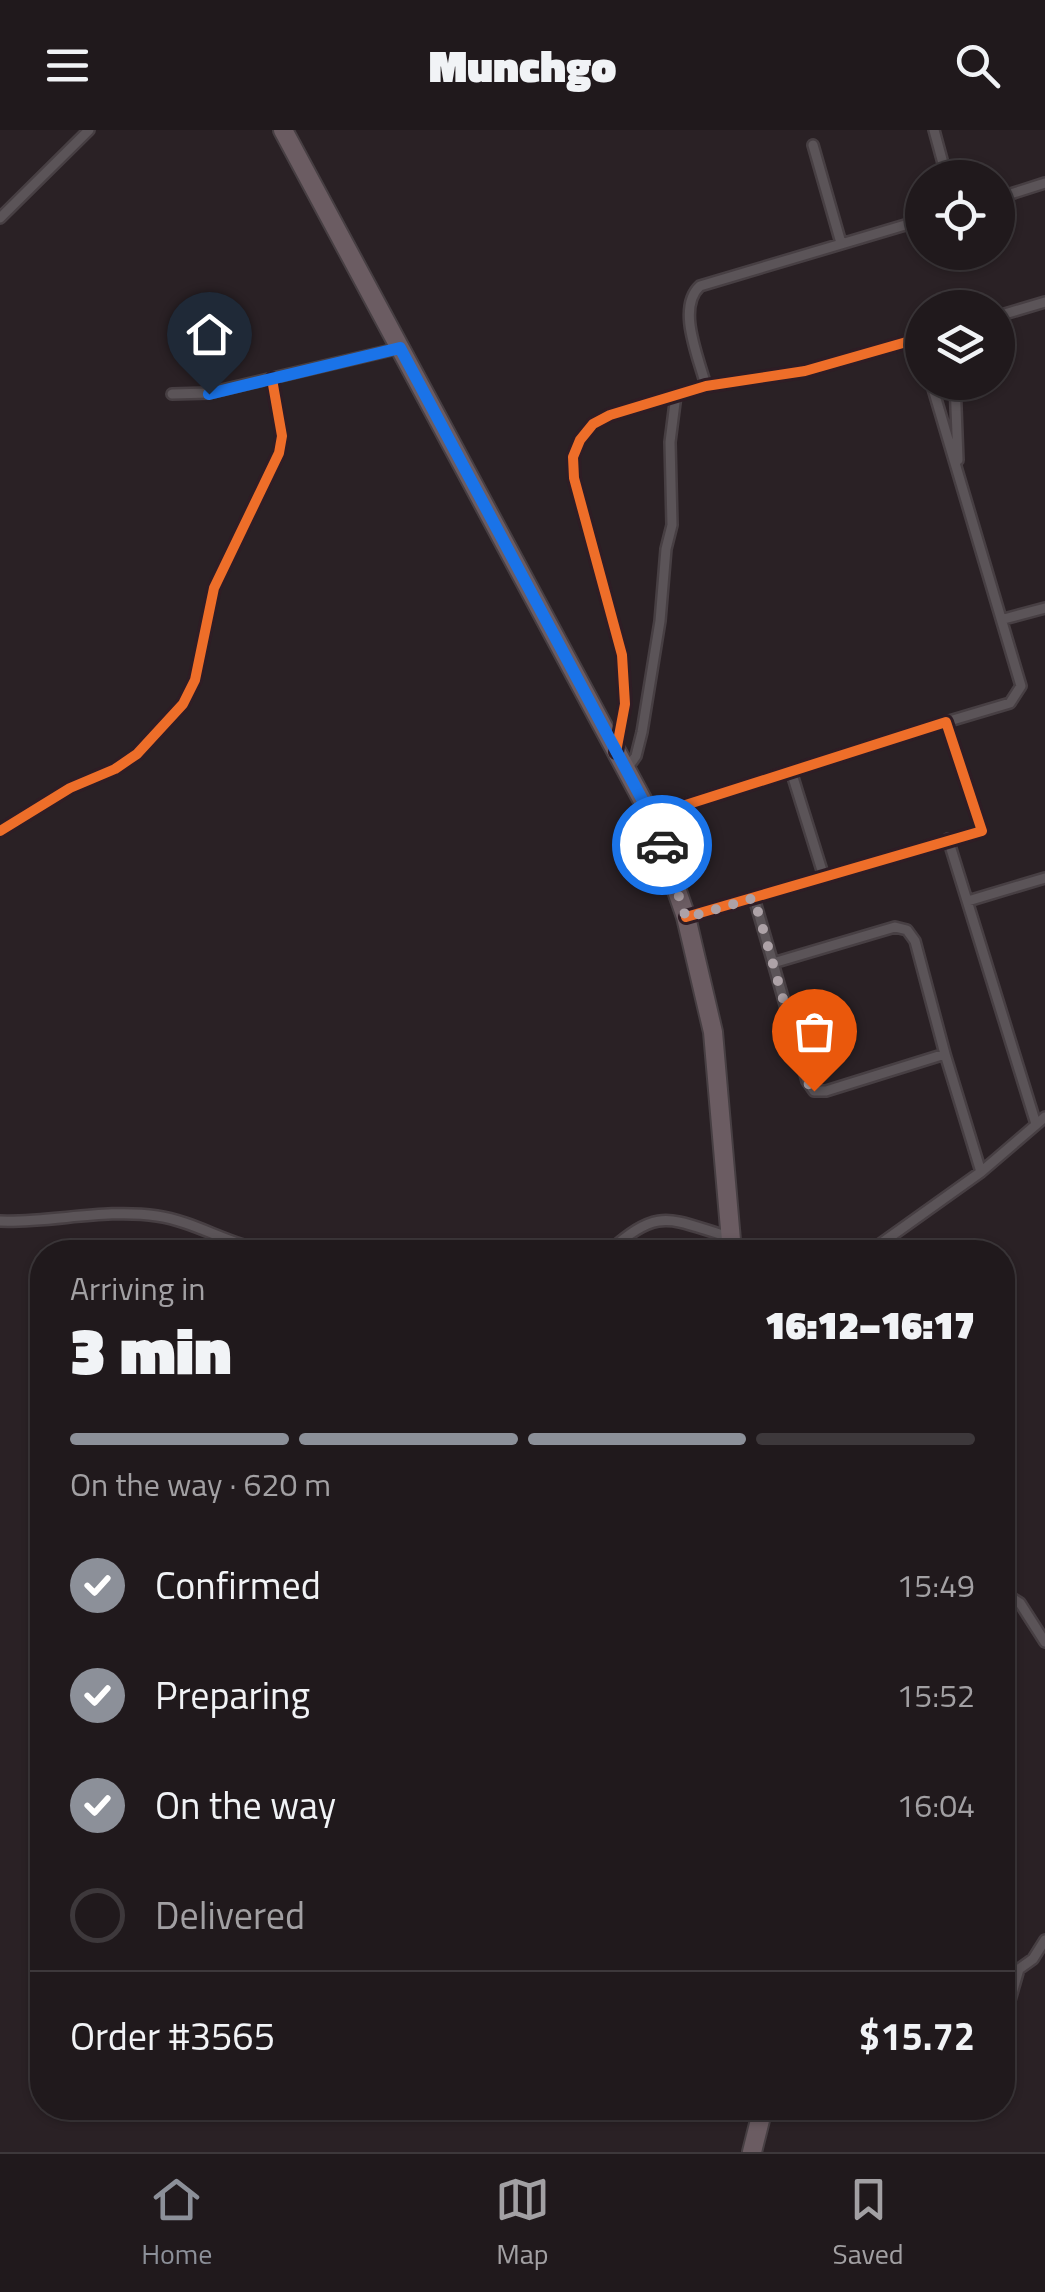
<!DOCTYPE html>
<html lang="en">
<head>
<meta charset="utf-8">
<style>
	body { margin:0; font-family:"Titillium Web",sans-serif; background:#282225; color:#f1f3f6; height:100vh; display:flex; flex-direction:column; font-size:38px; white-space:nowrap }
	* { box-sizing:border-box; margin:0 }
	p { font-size:32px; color:#a2a0a3 }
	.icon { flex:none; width:55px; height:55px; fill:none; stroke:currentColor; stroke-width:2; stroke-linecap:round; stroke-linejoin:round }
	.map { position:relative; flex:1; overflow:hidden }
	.panel { position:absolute; left:30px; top:1110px; width:985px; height:880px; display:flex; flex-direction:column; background:#20191c; border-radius:40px; box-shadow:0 2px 8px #0004,0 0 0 2px #3d383b }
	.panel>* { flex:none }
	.tools { position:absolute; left:905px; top:30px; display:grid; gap:20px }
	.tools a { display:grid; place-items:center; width:110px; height:110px; border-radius:50%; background:#20191c; box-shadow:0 2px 8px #0004,0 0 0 2px #3d383b; font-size:50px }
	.pin { position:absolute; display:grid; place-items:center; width:85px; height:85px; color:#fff; margin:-102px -42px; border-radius:50% 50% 50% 0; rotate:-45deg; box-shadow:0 0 10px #0007 }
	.pin .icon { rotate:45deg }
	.courier { position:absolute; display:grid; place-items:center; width:100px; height:100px; margin:-50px; border:8px solid #1a73e8; border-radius:50%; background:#fff; color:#222; box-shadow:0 2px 12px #0007 }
	.overview em { font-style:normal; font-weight:800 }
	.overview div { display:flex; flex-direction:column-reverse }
	.overview { display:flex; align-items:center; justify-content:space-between; height:170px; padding:0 40px }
	h1 { font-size:65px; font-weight:800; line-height:75px }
	.bar { display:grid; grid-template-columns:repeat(4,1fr); gap:15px 10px; align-content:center; height:120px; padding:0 40px }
	.bar i { height:12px; border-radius:8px; background:#3d383b }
	.bar .on { background:#8c9099 }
	.bar p { grid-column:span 4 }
	.line { display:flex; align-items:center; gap:25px; padding:0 40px; border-top:2px solid #3d383b }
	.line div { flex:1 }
	ol { padding:0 40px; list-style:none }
	li { display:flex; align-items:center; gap:30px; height:110px }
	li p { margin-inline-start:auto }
	li .icon { padding:10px; border-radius:50%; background:#8c9099; color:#fff; stroke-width:4 }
	li:last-child { color:#a2a0a3 }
	li i { width:55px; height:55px; border:5px solid #3d383b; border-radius:50% }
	header { display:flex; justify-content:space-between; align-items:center; height:130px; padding:0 40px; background:#20191c; font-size:45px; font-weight:800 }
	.tabs { display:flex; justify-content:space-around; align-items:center; height:140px; border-top:2px solid #3d383b; background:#20191c; font-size:28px; color:#a2a0a3 }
	.tabs a { display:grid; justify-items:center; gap:5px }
	.tabs .on { color:#8c9099 }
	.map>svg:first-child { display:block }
</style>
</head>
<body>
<header><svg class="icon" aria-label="menu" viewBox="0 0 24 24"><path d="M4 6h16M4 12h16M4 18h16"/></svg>Munchgo<svg class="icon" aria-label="search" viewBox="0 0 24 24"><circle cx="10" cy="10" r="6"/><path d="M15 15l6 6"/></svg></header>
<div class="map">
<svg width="1045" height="2022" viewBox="0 0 1045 2022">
	<rect width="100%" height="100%" fill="#2a2125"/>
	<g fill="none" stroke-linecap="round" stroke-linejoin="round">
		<g stroke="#473f43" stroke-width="14">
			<path id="street" d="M934 0 947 48
				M813 15 841 113
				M998 68 1045 53
				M0 88 89 0
				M998 186 1045 172
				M921 208 917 209 922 226
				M931 252 1021 556 1010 573 946 592
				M955 252 958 330
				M706 256C699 228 676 178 700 156L922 90
				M172 264 209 263 400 218
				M1004 489 1045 478
				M617 616 625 574 622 525 574 348 573 327 580 310 593 294 610 285 706 256 805 241 917 209
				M626 640 636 626 642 602 660 491 666 419 672 395 670 312 676 265
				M791 641 824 747
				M652 685 946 592 982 701 686 787
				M0 701 70 658 115 639 137 624 183 574 195 550 214 458 279 323 282 306 272 249
				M948 709 1036 994
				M754 768 773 833
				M968 771 1045 748
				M895 797 907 800 915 811 945 924 826 961H814L807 951 773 833Z
				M945 924 981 1042
				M0 1091C51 1093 106 1078 157 1086 198 1092 233 1118 276 1122
				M608 1122C660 1076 668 1089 730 1107
				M869 1122 981 1042 1045 987
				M1002 1462 1020 1473 1045 1512
				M1002 1898 1019 1839 1033 1829 1045 1810"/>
		</g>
		<g stroke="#473f43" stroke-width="22">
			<path id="highway" d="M283 0 651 686 686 787 713 902 732 1122
				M752 2022 763 1978"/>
		</g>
		<use href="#street" stroke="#5b5458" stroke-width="9"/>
		<use href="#highway" stroke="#6b5c62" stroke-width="18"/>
		<g stroke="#2e1d25" stroke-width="16">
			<path id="cycleway" d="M616 622 625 574 622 525 574 348 573 327 580 310 593 294 610 285 706 256 805 241 917 209
				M651 686 946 592 982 701 686 787
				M0 701 70 658 115 639 137 624 183 574 195 550 214 458 279 323 282 306 272 249"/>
		</g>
		<use href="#cycleway" stroke="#ee6e29" stroke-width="10"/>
	</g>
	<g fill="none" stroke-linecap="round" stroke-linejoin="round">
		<path stroke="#ada2a7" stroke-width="10" stroke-dasharray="0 18" d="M662 715 686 788 754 768 807 952 814 961"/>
		<path stroke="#1a73e8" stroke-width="12" d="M209 264 400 218 651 686 662 715"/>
	</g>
</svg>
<div class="tools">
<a><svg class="icon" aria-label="locate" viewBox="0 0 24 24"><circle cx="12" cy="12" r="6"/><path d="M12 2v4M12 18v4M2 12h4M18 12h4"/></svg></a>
<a><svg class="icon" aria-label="layers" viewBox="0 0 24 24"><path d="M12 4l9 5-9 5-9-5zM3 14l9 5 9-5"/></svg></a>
</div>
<div class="pin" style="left:814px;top:961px;background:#ea580c"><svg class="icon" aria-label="bag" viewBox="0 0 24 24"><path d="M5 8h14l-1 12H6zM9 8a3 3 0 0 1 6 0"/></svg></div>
<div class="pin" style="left:209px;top:264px;background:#1f2937"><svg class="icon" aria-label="home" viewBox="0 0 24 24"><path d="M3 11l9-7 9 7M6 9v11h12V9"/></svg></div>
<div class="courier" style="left:662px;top:715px"><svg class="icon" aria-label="car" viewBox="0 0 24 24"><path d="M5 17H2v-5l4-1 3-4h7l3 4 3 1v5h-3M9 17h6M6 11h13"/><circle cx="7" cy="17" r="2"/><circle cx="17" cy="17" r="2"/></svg></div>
<section class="panel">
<div class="overview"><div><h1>3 min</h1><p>Arriving in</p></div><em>16:12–16:17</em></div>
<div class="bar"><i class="on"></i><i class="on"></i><i class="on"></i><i></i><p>On the way · 620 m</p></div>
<ol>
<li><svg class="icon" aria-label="check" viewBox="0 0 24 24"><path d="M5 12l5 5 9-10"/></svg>Confirmed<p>15:49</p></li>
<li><svg class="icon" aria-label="check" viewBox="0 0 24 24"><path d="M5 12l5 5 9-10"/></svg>Preparing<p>15:52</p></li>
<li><svg class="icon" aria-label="check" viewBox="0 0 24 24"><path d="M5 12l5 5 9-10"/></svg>On the way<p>16:04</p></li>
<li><i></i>Delivered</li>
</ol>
<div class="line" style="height:130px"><div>Order #3565</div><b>$15.72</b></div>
</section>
</div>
<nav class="tabs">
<a class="on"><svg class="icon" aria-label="home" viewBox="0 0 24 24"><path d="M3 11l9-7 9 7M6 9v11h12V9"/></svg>Home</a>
<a><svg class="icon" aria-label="map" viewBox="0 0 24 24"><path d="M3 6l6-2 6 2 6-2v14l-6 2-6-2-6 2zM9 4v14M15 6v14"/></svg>Map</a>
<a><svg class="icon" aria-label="saved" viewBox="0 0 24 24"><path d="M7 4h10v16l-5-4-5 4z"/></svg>Saved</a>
</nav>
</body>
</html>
